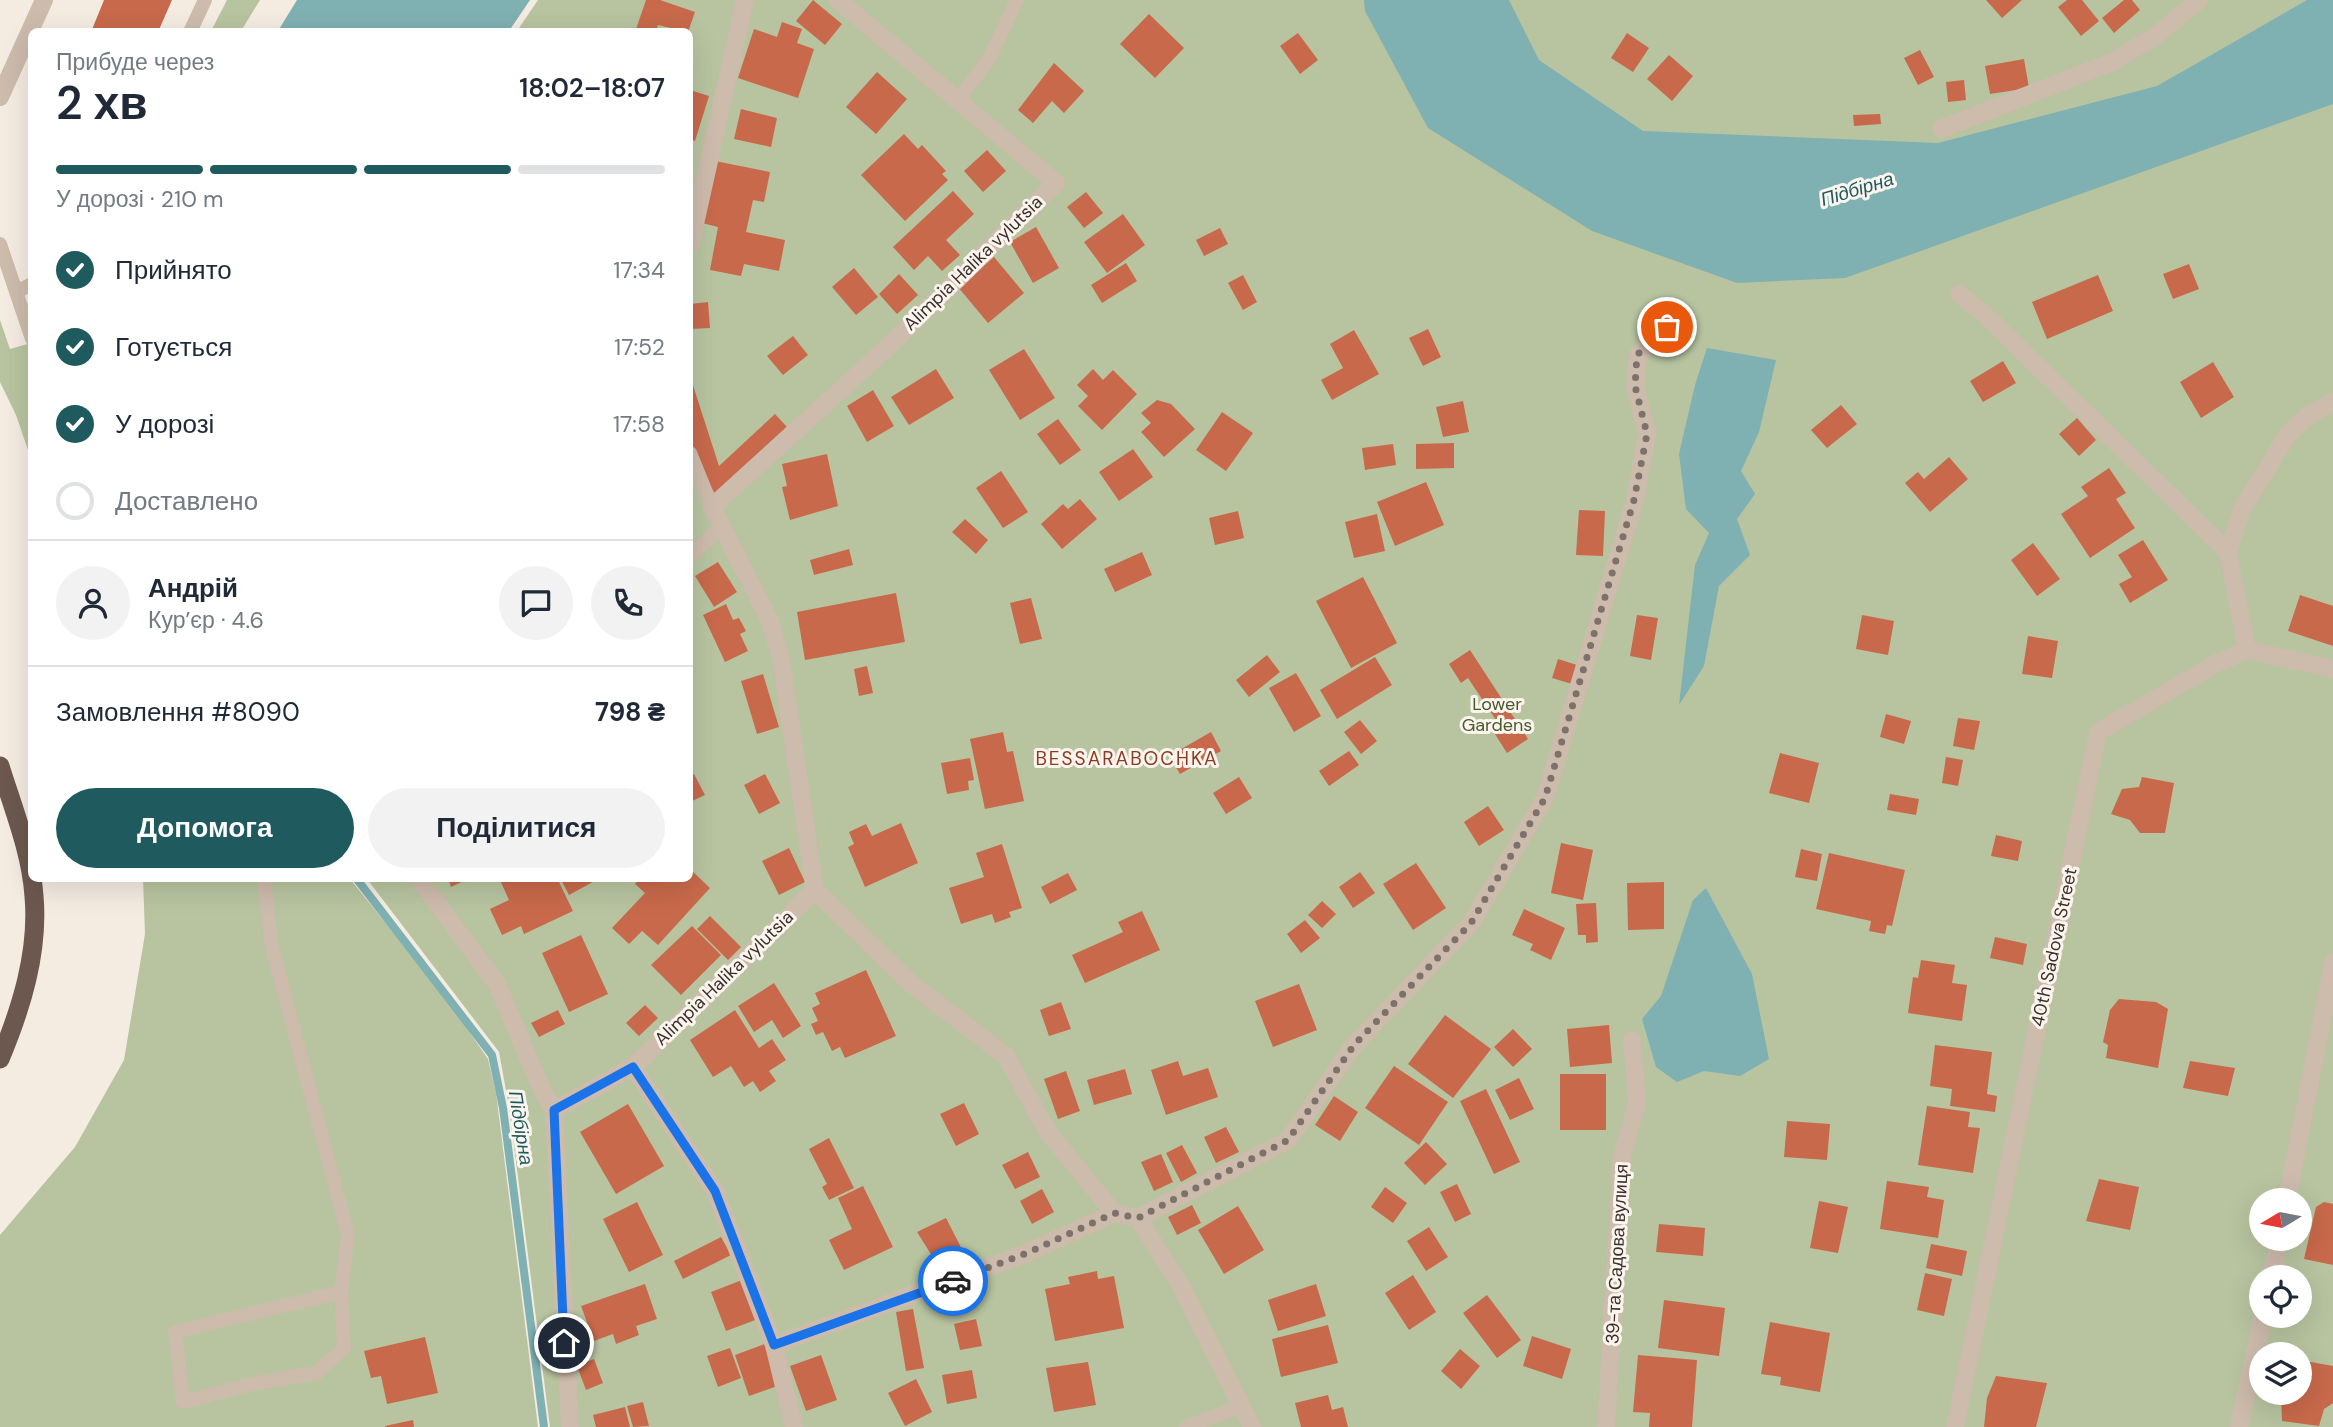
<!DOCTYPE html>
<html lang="uk">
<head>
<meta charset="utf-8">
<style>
	body { margin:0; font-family:"DM Sans",sans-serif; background:#f2f2f3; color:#1f2937; height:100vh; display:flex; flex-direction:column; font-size:26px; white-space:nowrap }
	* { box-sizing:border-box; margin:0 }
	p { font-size:23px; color:#747a83 }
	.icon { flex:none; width:38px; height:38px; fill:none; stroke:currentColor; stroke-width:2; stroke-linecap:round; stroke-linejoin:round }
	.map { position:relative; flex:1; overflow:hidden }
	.details { position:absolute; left:28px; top:28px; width:665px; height:854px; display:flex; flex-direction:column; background:#fff; border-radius:10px; box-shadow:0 7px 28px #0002 }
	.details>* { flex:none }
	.needle { width:46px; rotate:260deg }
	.buttons { position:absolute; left:2249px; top:1188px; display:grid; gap:14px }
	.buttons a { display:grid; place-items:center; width:63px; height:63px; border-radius:50%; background:#fff; box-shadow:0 7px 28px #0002; font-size:35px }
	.pin { position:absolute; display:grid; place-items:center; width:60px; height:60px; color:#fff; margin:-30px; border:4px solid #fff; border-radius:50%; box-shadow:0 2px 7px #0007 }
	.courier { position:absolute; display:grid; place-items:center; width:70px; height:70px; margin:-35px; border:5px solid #1a73e8; border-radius:50%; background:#fff; color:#222; box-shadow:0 2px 9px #0007 }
	.summary em { font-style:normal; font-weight:600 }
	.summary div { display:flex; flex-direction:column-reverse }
	.summary { display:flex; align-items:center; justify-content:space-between; height:119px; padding:0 28px }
	h1 { font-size:46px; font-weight:600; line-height:52px }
	.bar { display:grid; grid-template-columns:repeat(4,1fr); gap:10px 7px; align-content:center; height:84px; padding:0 28px }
	.bar i { height:9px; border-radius:5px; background:#e0e1e3 }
	.bar .current { background:#1f5a5e }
	.bar p { grid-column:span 4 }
	.line { display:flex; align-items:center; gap:18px; padding:0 28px; border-top:2px solid #e0e1e3 }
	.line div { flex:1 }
	.round { display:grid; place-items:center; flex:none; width:74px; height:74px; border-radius:37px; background:#f2f2f3 }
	ol { padding:0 28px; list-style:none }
	li { display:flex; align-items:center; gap:21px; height:77px }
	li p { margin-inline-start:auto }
	li .icon { padding:7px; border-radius:50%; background:#1f5a5e; color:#fff; stroke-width:4 }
	li:last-child { color:#747a83 }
	li i { width:38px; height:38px; border:4px solid #e0e1e3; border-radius:50% }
	.action { display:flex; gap:14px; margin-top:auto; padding:14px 28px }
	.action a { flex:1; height:80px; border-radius:42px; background:#1f5a5e; color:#fff; font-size:28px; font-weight:600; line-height:80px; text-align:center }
	.action a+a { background:#f2f2f3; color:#1f2937 }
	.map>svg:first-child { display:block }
</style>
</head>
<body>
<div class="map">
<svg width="2333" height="1427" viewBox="0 0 2333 1427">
	<rect width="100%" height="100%" fill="#f4ebe1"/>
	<path fill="#b8c4a0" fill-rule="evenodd" d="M227 0H260L241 31H211Z
		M538 0H2333V1427H550L509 1107 499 1052 367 879 690 878V32L517 31ZM2261 1200H2300V1239H2261ZM2261 1278H2300V1316H2261ZM2261 1354H2300V1393H2261Z
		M0 320 10 349 31 343V459L16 415 0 382Z
		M143 879H350L444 995 488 1059 496 1093 538 1427H0V1235L75 1147 124 1060 145 934Z"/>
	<path fill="#7fb0b2" d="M297 0H530L509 31H278Z
		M1364 0H1509L1539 60 1643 131 1938 143 2157 86 2307 0H2333V104L1845 278 1737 283 1592 231 1428 128 1365 11Z
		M1707 348 1776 360 1759 432 1741 471 1755 494 1737 519 1750 555 1719 586 1704 666 1679 705 1695 565 1709 533 1686 509 1679 454 1695 385Z
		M1706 888 1752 974 1769 1059 1740 1076 1704 1071 1677 1082 1656 1067 1642 1019 1661 996 1693 900Z"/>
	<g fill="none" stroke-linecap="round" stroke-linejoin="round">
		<path stroke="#7fb0b2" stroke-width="8" d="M356 878 492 1055 503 1108 544 1427"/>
	</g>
	<path fill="#c8694b" d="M104 0H172L158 32H91Z
		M646 0H660L695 12 688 32 658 25 656 32H635Z
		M813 0 842 24 825 45 796 21Z
		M1986 0H2022L2002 18Z
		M2067 0H2082L2099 21 2081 36 2058 7Z
		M2124 0H2132L2140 10 2114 33 2102 18Z
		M1149 14 1184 48 1155 78 1120 44Z
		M782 22 802 29 797 43 814 49 798 98 738 78 754 29 777 37Z
		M1298 33 1318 60 1300 74 1280 46Z
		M1627 33 1649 48 1633 72 1611 58Z
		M1920 50 1934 77 1918 85 1904 58Z
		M1669 55 1693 76 1672 101 1647 79Z
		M2024 59 2029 88 1990 94 1985 66Z
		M1054 63 1084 91 1064 113 1052 101 1033 123 1018 110Z
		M877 72 907 99 876 134 846 107Z
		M1964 80 1966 100 1948 102 1946 82Z
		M690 90 709 96 695 141 690 139Z
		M741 109 777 118 771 147 734 139Z
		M1880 114 1881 124 1854 126 1853 115Z
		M904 134 918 149 922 145 946 171 942 174 948 180 905 221 861 175Z
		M987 150 1006 171 983 192 964 171Z
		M715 161 770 172 764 202 753 200 746 232 785 240 779 271 744 264 741 276 710 270 718 227 702 223Z
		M953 191 974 214 946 240 960 255 942 271 928 256 914 270 893 247Z
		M1086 192 1103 213 1084 228 1067 207Z
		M1123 214 1145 245 1107 273 1084 242Z
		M1036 227 1059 268 1033 283 1010 242Z
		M1220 228 1228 244 1204 256 1196 240Z
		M994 257 1024 293 988 323 958 287Z
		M1126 263 1137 281 1102 303 1091 285Z
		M2189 264 2199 289 2173 299 2163 274Z
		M854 268 878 297 856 315 832 287Z
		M899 274 918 295 897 314 879 294Z
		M1243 275 1257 302 1243 310 1228 283Z
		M2098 275 2113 311 2047 339 2032 302Z
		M708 302 710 328 690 329V304Z
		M1428 329 1441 357 1423 366 1409 338Z
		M1354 330 1379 374 1332 400 1321 380 1343 368 1330 344Z
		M793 336 808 355 783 375 767 356Z
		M1024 349 1055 398 1020 420 989 370Z
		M2003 361 2016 383 1983 402 1970 381Z
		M2213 362 2234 397 2201 418 2180 382Z
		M936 369 954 398 909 425 891 397Z
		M1093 369 1103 380 1113 370 1137 394 1102 430 1078 406 1088 396 1077 385Z
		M690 376 719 466 775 414 787 427 715 494 699 469 690 439Z
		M873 390 894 426 867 442 847 406Z
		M1157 400 1171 404 1195 429 1164 457 1141 432 1151 423 1141 413Z
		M1463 401 1469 432 1443 437 1436 407Z
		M1841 405 1857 424 1827 448 1811 430Z
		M1222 412 1253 433 1226 471 1196 450Z
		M2077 418 2096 440 2079 456 2059 434Z
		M1058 419 1081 450 1060 465 1037 434Z
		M1454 443V468L1416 469V444Z
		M1393 444 1396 465 1365 470 1362 448Z
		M1133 449 1153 477 1119 501 1099 472Z
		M827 454 838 506 790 520 782 487 787 486 782 464Z
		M1949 457 1968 479 1930 512 1905 483 1918 472 1924 479Z
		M2109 468 2126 493 2116 499 2135 528 2090 558 2061 514 2088 496 2081 487Z
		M1001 471 1028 512 1003 528 976 488Z
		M1426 482 1444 525 1395 546 1377 502Z
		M1080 499 1097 519 1062 549 1041 524 1063 504 1068 509Z
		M1579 510 1605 511 1603 556 1576 555Z
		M1238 511 1244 538 1215 545 1209 518Z
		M1377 514 1385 551 1354 558 1345 522Z
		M965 519 988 540 976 554 952 532Z
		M2143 540 2168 580 2130 603 2119 584 2132 577 2118 555Z
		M2033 543 2060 579 2037 596 2011 560Z
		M849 549 853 565 814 575 810 560Z
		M1142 552 1152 575 1115 592 1104 569Z
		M718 562 737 592 714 607 695 576Z
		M1363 577 1397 643 1351 668 1316 601Z
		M896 593 905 642 805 660 797 612Z
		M2300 595 2333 606V646L2288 631Z
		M1031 598 1042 639 1020 644 1010 603Z
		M726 604 733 620 739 618 746 631 740 634 748 651 725 662 703 615Z
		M1637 615 1658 618 1651 660 1630 656Z
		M1862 615 1894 621 1888 655 1856 649Z
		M2028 636 2058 641 2052 678 2022 674Z
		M1470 650 1528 739 1507 753 1493 731 1500 726 1468 678 1461 683 1449 664Z
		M1267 655 1280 672 1249 697 1236 680Z
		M1375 657 1392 685 1337 719 1320 690Z
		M1558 659 1577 665 1572 684 1552 678Z
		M867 666 873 693 859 696 854 669Z
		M1296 673 1321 716 1294 732 1269 688Z
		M763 674 779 727 757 734 741 681Z
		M1886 714 1911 721 1904 744 1880 737Z
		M1958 718 1980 721 1974 750 1953 746Z
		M1360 720 1377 741 1361 754 1344 732Z
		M1003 732 1007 752 1013 751 1024 801 985 809 970 739Z
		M1211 732 1221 751 1180 774 1169 756Z
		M1349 751 1359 765 1329 786 1319 771Z
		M1780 753 1819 763 1809 803 1769 793Z
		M1946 757 1963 760 1958 786 1942 783Z
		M970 758 974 780 968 781 969 790 947 794 941 763Z
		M694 774 705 795 690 802V776Z
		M765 774 780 803 759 814 744 785Z
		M1239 777 1252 798 1226 814 1213 793Z
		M2142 777 2174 783 2165 833H2140L2130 820 2111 814 2122 789 2139 787Z
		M1890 794 1919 799 1916 815 1887 810Z
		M1488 806 1504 830 1479 846 1464 822Z
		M901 823 918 863 865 887 848 847 854 844 849 832 866 824 872 836Z
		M1996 835 2022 841 2018 861 1991 856Z
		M1561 843 1593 850 1583 900 1551 893Z
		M1002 844 1022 908 1009 912 1011 917 995 923 992 914 961 924 949 888 984 877 976 853Z
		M789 848 805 882 779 895 762 861Z
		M1801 849 1822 854 1817 881 1795 877Z
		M1829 853 1905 870 1892 926 1887 925 1885 934 1869 931 1871 921 1816 909Z
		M1416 863 1446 908 1413 930 1383 884Z
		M690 869 710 888 658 945 642 931 629 944 612 928 645 893 635 884 640 878H690Z
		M1360 872 1375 893 1353 908 1339 887Z
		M1068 873 1077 890 1050 904 1041 887Z
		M448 878H470L451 887Z
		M504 878H557L573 911 524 934 521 926 502 935 490 909 509 900 500 880Z
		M560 878H600L569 895Z
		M1664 882V929L1628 930 1627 883Z
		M1322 901 1336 914 1322 928 1308 915Z
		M1596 903 1598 942 1586 943V935H1578L1576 904Z
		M1524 909 1565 928 1551 960 1530 950 1533 944 1512 935Z
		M1142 911 1160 950 1085 983 1072 955 1123 932 1118 922Z
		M710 916 741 947 728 960 697 929Z
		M1305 920 1320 938 1301 953 1287 934Z
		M692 926 721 955 681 995 651 965Z
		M581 935 608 994 569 1012 542 953Z
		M1995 937 2027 944 2023 965 1990 958Z
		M1921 960 1955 965 1952 983 1967 985 1962 1021 1908 1013 1913 977 1918 978Z
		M866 970 896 1036 845 1058 840 1047 832 1051 823 1032 816 1035 811 1024 818 1021 812 1008 820 1004 815 993Z
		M774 983 801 1026 783 1038 772 1020 754 1032 738 1006Z
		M1299 984 1317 1030 1273 1047 1255 1001Z
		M2119 999 2156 1002 2168 1009 2158 1068 2106 1058 2108 1045 2103 1042 2110 1010Z
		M1061 1002 1071 1029 1049 1036 1040 1010Z
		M645 1005 658 1018 639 1036 626 1023Z
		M558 1010 565 1024 539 1037 531 1023Z
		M735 1010 759 1048 772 1039 786 1060 769 1071 776 1081 760 1092 753 1081 744 1087 731 1066 713 1077 690 1040Z
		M1445 1015 1491 1049 1453 1098 1408 1064Z
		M1609 1025 1612 1063 1570 1067 1567 1029Z
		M1513 1029 1532 1049 1513 1067 1494 1047Z
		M1935 1045 1992 1052 1987 1094 1997 1096 1995 1112 1950 1106 1952 1089 1930 1086Z
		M1178 1061 1183 1076 1208 1068 1218 1097 1166 1115 1151 1070Z
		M2190 1061 2235 1068 2228 1096 2183 1088Z
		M1394 1066 1448 1102 1419 1145 1365 1108Z
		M1125 1069 1132 1094 1094 1105 1087 1080Z
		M1066 1071 1080 1111 1058 1119 1044 1079Z
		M1560 1074H1606V1130H1560Z
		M1519 1078 1534 1109 1510 1120 1495 1090Z
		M1486 1089 1520 1162 1494 1174 1460 1101Z
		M1334 1096 1358 1112 1340 1141 1315 1125Z
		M964 1103 979 1134 956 1146 940 1114Z
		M628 1104 664 1166 616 1194 580 1132Z
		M1927 1106 1970 1112 1968 1127 1980 1128 1973 1173 1918 1165Z
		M1787 1121 1830 1124 1827 1160 1784 1157Z
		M1226 1127 1239 1152 1216 1163 1204 1137Z
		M829 1138 854 1188 829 1200 822 1187 827 1184 809 1149Z
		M1426 1142 1447 1164 1425 1185 1404 1163Z
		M1182 1145 1197 1173 1181 1182 1166 1153Z
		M1028 1152 1040 1177 1015 1189 1002 1165Z
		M1161 1154 1173 1182 1154 1191 1141 1162Z
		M2099 1179 2139 1187 2130 1230 2086 1221Z
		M1887 1181 1929 1187 1927 1197 1944 1200 1938 1238 1880 1229Z
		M1457 1184 1471 1214 1455 1222 1440 1192Z
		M863 1186 893 1247 844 1270 829 1240 852 1229 838 1198Z
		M1385 1187 1407 1203 1393 1223 1371 1207Z
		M1042 1189 1054 1212 1032 1224 1020 1201Z
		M1819 1201 1848 1207 1838 1253 1810 1248Z
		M637 1202 663 1255 629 1272 603 1219Z
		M2324 1202 2333 1204V1265L2304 1259 2316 1207Z
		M1192 1205 1201 1223 1177 1235 1168 1217Z
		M1238 1206 1264 1250 1224 1274 1198 1230Z
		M946 1218 969 1263 944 1275 917 1232Z
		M1659 1224 1705 1228 1703 1256 1656 1252Z
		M1429 1227 1448 1257 1426 1271 1407 1241Z
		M721 1237 731 1255 683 1279 674 1261Z
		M1931 1244 1967 1251 1962 1276 1926 1268Z
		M1097 1271 1098 1279 1114 1276 1124 1328 1055 1341 1045 1289 1070 1284 1068 1277Z
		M1925 1273 1952 1279 1944 1316 1917 1310Z
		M1413 1275 1436 1312 1409 1330 1385 1293Z
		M742 1280 758 1319 726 1331 711 1292Z
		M645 1284 657 1319 636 1326 639 1335 616 1344 613 1334 594 1341 581 1306Z
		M1316 1284 1326 1316 1278 1331 1268 1300Z
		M1487 1295 1521 1340 1497 1358 1463 1313Z
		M1664 1300 1725 1308 1719 1356 1658 1348Z
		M913 1309 924 1368 906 1371 896 1312Z
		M976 1319 982 1346 960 1350 954 1324Z
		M1770 1322 1830 1333 1820 1392 1780 1385 1781 1377 1761 1374Z
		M1328 1325 1338 1363 1281 1377 1272 1339Z
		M1532 1336 1571 1349 1562 1379 1523 1366Z
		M425 1337 438 1393 387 1404 381 1376 371 1378 364 1351Z
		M765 1344 780 1385 749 1396 735 1355Z
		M730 1348 741 1378 718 1387 707 1356Z
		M1460 1349 1480 1366 1461 1389 1441 1371Z
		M821 1355 837 1400 806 1411 790 1366Z
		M1638 1355 1697 1360 1692 1427H1649L1650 1413 1633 1412Z
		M594 1359 603 1383 586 1390 577 1366Z
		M2300 1360 2333 1366V1403L2324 1409 2319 1426 2282 1421 2281 1393H2300Z
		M1088 1362 1096 1405 1054 1412 1046 1368Z
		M972 1370 977 1398 947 1404 942 1375Z
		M1996 1376 2047 1383 2036 1427H1984L1987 1398Z
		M916 1379 932 1412 905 1426 888 1393Z
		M1328 1395 1332 1410 1343 1407 1348 1427H1301L1295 1403Z
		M643 1402 649 1426 633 1427 627 1406Z
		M625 1407 630 1427H596L593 1415Z
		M413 1420 414 1427H385V1426Z"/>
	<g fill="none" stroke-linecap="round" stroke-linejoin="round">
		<path stroke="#cdbbac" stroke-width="14" d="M190 32 205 0
			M958 100 989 59 1017 0
			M0 244 32 339
			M16 292 32 284
			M690 453 712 507
			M690 557 721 526
			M264 878 271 943 348 1235 341 1292 344 1348 316 1373 256 1383 183 1402 175 1332 341 1292
			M1186 1427 1242 1406"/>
		<path stroke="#cdbbac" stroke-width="18" d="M838 0 1056 183 892 343 712 507 770 621 781 659 815 890 910 983 1006 1056 1047 1131 1114 1213 1138 1218 1181 1286 1252 1427
			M0 97 44 0
			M1941 129 2112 62 2154 37 2199 0
			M690 246 745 0
			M1959 294 1983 313 2228 552
			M2247 650 2333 669
			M418 878 497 984 544 1094 554 1110 570 1427
			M633 1067 715 1191 774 1345 794 1427
			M554 1110 633 1067 815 890
			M2287 1200 2333 962
			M1138 1218 1288 1140 1354 1045 1471 923 1545 798 1635 500 1647 434 1635 386 1638 355 1667 327
			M2271 1278 2279 1239
			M774 1345 1027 1253 1114 1213
			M1606 1427 1622 1156 1637 1104 1632 1040
			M1955 1427 2098 732 2215 664 2247 650 2228 552 2242 509 2289 433 2309 415 2333 402
			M2239 1427 2263 1316"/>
		<path stroke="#6c584f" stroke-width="19" d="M0 766C13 808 31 852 34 896 39 952 21 1009 0 1059"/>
	</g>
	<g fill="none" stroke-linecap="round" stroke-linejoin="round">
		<path stroke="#7c716b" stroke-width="7" stroke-dasharray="0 12.6" d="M953 1281 1027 1253 1114 1213 1138 1218 1288 1140 1354 1045 1471 923 1545 798 1634 500 1647 434 1635 386 1637 355 1667 327"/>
		<path stroke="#1a73e8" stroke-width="9" d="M564 1343 554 1110 633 1067 715 1191 774 1345 953 1281"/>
	</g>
	<g text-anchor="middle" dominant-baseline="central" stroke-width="6" stroke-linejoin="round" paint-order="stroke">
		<g font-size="18" fill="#3b302b" stroke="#fbf5ee">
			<text transform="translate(973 263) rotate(-44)">Alimpia Halika vylutsia</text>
			<text transform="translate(2054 947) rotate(-78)">40th Sadova Street</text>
			<text transform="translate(724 978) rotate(-44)">Alimpia Halika vylutsia</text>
			<text transform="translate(1617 1254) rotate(-87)">39-та Садова вулиця</text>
		</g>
		<g font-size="18" fill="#4a5a2e" stroke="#fbf5ee">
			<text x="1497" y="704">Lower<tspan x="1497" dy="21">Gardens</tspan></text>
		</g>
		<g font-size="19" font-style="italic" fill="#1f5a5e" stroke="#fbf5ee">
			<text transform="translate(1857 189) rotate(-17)">Підбірна</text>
			<text transform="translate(521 1128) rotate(81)">Підбірна</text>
		</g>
		<g font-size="19" letter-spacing="2" fill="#8c3b22" stroke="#fbf5ee">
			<text x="1127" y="758">BESSARABOCHKA</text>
		</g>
	</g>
</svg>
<div class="buttons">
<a><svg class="needle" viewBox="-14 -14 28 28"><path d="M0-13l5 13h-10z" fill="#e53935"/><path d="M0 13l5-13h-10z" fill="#747a83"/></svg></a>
<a><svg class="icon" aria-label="locate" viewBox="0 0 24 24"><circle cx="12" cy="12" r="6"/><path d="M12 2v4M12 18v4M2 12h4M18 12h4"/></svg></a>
<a><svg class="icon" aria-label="layers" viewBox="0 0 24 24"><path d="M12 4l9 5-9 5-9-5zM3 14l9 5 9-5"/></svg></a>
</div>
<div class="pin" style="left:1667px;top:327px;background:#ea580c"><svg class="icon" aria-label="bag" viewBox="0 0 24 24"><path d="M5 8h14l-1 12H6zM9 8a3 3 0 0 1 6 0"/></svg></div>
<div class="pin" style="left:564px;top:1343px;background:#1f2937"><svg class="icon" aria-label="home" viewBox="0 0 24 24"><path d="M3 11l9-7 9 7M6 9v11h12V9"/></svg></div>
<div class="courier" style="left:953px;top:1281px"><svg class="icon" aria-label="car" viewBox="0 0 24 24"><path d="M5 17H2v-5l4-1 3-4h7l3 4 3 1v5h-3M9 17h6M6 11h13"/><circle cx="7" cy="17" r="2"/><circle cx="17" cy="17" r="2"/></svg></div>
<section class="details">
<div class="summary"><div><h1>2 хв</h1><p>Прибуде через</p></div><em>18:02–18:07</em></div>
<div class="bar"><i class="current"></i><i class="current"></i><i class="current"></i><i></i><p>У дорозі · 210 m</p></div>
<ol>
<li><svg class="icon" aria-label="check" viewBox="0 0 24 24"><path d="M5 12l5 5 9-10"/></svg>Прийнято<p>17:34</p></li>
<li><svg class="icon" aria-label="check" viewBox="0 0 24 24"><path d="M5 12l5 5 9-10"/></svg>Готується<p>17:52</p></li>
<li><svg class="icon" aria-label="check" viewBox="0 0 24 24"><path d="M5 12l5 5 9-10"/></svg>У дорозі<p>17:58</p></li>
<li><i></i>Доставлено</li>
</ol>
<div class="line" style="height:126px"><a class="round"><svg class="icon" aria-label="person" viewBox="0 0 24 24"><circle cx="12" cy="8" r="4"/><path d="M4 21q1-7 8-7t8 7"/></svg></a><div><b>Андрій</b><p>Кур’єр · 4.6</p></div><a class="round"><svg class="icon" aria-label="chat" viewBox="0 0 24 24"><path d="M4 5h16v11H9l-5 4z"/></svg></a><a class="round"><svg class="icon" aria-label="phone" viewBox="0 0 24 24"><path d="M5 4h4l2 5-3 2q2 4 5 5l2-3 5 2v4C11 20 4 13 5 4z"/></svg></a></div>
<div class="line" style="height:91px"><div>Замовлення #8090</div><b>798 ₴</b></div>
<div class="action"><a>Допомога</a><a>Поділитися</a></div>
</section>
</div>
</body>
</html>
